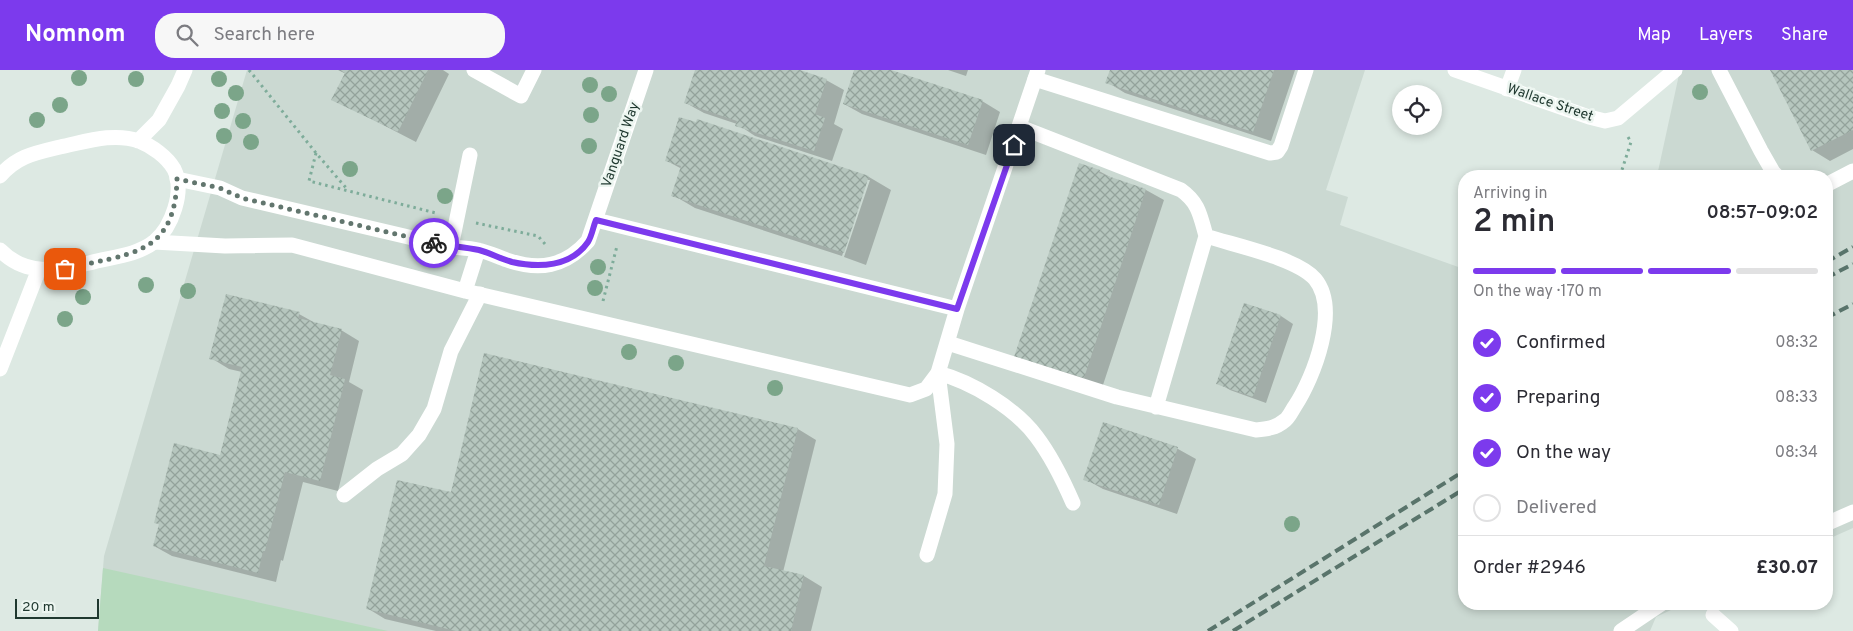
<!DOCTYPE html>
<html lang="en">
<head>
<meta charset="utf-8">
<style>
	body { margin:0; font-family:Overpass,sans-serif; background:#f7f7f7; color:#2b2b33; height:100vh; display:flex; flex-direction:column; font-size:19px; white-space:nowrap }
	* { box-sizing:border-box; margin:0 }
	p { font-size:16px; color:#7c7c81 }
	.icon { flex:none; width:28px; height:28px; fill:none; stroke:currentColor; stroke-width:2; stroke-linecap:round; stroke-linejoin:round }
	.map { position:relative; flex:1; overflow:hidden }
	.drawer { position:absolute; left:1458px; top:100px; width:375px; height:440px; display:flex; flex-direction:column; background:#fff; border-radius:20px; box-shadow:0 2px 8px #0003 }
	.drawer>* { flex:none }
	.controls { position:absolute; left:1392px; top:15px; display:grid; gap:10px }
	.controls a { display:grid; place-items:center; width:50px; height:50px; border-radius:50%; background:#fff; box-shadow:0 2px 8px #0003; font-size:25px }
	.scale { position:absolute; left:15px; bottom:12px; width:84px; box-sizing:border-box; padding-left:5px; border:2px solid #1f382f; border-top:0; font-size:14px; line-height:18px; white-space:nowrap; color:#1f382f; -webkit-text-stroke:4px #edf6f1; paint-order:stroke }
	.pin { position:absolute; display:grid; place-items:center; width:42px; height:42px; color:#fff; margin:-21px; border-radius:10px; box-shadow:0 2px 8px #0006 }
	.courier { position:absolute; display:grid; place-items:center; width:50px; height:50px; margin:-25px; border:4px solid #7c3aed; border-radius:50%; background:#fff; color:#222; box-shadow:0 1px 6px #0007 }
	.head em { font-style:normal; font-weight:600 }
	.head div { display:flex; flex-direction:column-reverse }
	.head { display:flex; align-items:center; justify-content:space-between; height:85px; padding:0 15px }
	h1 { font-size:32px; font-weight:600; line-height:38px }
	.bar { display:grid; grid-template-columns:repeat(4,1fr); gap:8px 5px; align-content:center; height:60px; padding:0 15px }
	.bar i { height:6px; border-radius:4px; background:#e1e1e2 }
	.bar .current { background:#7c3aed }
	.bar p { grid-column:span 4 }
	.line { display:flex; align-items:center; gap:12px; padding:0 15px; border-top:1px solid #e1e1e2 }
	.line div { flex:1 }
	ol { padding:0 15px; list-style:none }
	li { display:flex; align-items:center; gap:15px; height:55px }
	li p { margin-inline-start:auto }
	li .icon { padding:5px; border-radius:50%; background:#7c3aed; color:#fff; stroke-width:4 }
	li:last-child { color:#7c7c81 }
	li i { width:28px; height:28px; border:2px solid #e1e1e2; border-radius:50% }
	header { display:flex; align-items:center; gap:30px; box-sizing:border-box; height:70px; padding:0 25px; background:#7c3aed; color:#fff }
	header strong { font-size:24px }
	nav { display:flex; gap:28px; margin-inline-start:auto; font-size:18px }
	.search { width:350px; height:45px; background:#f7f7f7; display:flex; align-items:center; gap:12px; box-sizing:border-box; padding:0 18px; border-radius:20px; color:#7c7c81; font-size:19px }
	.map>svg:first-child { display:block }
</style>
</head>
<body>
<header>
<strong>Nomnom</strong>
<div class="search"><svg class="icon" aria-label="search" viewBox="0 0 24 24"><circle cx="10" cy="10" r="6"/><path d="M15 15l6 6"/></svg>Search here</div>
<nav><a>Map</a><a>Layers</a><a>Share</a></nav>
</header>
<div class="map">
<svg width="1853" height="561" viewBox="0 0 1853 561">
	<defs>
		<pattern id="building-cross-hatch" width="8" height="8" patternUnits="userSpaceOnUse" patternTransform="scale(1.25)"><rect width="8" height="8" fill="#b6c6be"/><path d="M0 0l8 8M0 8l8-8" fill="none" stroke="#93a29b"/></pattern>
	</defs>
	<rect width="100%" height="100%" fill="#dde9e3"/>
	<path fill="#cbd9d2" d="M247 0H1365L1326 120 1348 127 1340 155 1464 199V534H1684L1656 547 1650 561H98L104 486Z
		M1680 0H1853V458L1826 470V106H1657Z"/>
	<path fill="#b6dabd" d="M103 498 388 561H98Z"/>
	<path fill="#0003" d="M338 0H443L449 4 416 72 333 29 346 4Z
		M697 0H795L826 10 844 20 834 54 843 59 832 91 755 66 737 54 704 43 686 33Z
		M856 0H887L982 31 1000 42 986 85 862 44 844 34Z
		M948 0H968L966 6Z
		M1111 0H1295L1271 71 1125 23 1107 12Z
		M1771 0H1853V79L1830 91 1812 80Z
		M698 51 869 107 891 120 866 195 844 187 870 110H867L842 186 695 138 673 125 682 99 667 91Z
		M1099 101 1114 109 1146 120 1164 130 1102 318 1034 297Z
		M1245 234 1281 246 1293 254 1266 333 1230 320 1218 313Z
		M299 244 317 254 341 260 359 271 349 312 363 320 338 421 303 412 283 491 281 490 276 512 172 486 154 476 160 455 155 452 221 386 242 302 229 299 211 288Z
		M485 285 798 359 816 370 783 502 804 506 822 517 811 561H436L385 549 367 538 452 424Z
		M1104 354 1178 379 1196 389 1177 444 1103 419 1085 409Z"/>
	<path fill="url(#building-cross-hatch)" d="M339 0H428L398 62 331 30 345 3Z
		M695 0H800L827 9 815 44 825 48 814 81 735 56 737 51 684 33Z
		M854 0H891L983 30 968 75 843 34Z
		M1110 0H1274L1253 62 1105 13Z
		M1770 0H1853V60L1811 81Z
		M679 47 696 52 697 49 869 106 844 183 671 126 681 96 665 91Z
		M1079 93 1100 100 1099 103 1146 119 1084 308 1014 287Z
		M226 224 300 242 298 248 342 259 330 305 345 309 320 411 285 402 265 481H263L258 503 153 476 159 454 154 453 174 373 220 385 242 297 209 289Z
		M1244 233 1281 245 1253 327 1216 314Z
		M484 283 798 358 764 496 804 505 791 561H456L366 539 397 410 451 422Z
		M1103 352 1178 377 1159 435 1083 410Z"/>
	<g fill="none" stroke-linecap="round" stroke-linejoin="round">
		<path stroke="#7eac9a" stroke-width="3" stroke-dasharray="2.5 4" stroke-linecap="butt" d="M249 0 316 83 347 119
			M316 83 309 111 436 143
			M1620 106 1631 72 1628 67
			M476 153 538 166 545 174
			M603 231 617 176"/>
		<path stroke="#fff" stroke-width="15" d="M474 0 521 26 534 0
			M1035 9 1270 83 1277 82 1281 76 1306 0
			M1020 57 1181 120C1199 133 1200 145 1206 166L1156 337
			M451 177 470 85
			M948 273 1117 327 1256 360C1266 359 1276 358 1284 351 1289 348 1292 340 1295 336 1314 307 1340 239 1315 209 1297 188 1233 175 1206 166
			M344 425 377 399 402 384 419 365 434 339 451 281 480 224
			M1826 454 1853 442
			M927 485 945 424 947 374 938 303C972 312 1015 338 1036 366 1052 387 1063 410 1073 433
			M1621 561 1661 534"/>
		<path stroke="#fff" stroke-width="15" d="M1455 0 1589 47 1605 51 1618 48 1675 0
			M1719 0 1761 81 1773 102 1777 106
			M1507 19 1514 0
			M177 109 220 118 242 128 451 177C460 178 469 178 478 180 488 182 498 187 507 190 539 201 565 197 588 171L646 0
			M1826 115 1853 101
			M596 150 957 239
			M154 172 225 176 292 175 465 221 910 325 926 319 938 303 957 239 1038 0
			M465 221 478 180
			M1713 545 1731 561"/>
		<path stroke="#fff" stroke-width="15" d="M138 71 159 50 178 16 185 0
			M0 106C17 86 35 83 60 77 85 72 113 62 139 71 152 76 167 87 174 99 185 121 172 157 154 172 136 186 110 187 89 193 57 201 25 206 0 180
			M0 299 39 199"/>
		<path stroke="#59746b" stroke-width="4" stroke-dasharray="10 5" stroke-linecap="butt" d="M1826 192 1853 177
			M1826 208 1853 194
			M1826 248 1853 234
			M1208 561 1464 401
			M1233 561 1464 419"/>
	</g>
	<g fill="#7ba589">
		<circle cx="79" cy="8" r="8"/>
		<circle cx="136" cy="9" r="8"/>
		<circle cx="219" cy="9" r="8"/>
		<circle cx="590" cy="15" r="8"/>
		<circle cx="1700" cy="22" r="8"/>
		<circle cx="236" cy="23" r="8"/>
		<circle cx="609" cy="24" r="8"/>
		<circle cx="60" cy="35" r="8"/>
		<circle cx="222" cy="41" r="8"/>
		<circle cx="591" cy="45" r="8"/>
		<circle cx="37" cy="50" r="8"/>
		<circle cx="243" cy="51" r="8"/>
		<circle cx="224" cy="66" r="8"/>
		<circle cx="251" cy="72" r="8"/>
		<circle cx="589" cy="76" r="8"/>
		<circle cx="350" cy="99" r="8"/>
		<circle cx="445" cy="126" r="8"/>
		<circle cx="598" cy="197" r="8"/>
		<circle cx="146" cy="215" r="8"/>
		<circle cx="595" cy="218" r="8"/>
		<circle cx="188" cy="221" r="8"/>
		<circle cx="83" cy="227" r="8"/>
		<circle cx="65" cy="249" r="8"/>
		<circle cx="629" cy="282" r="8"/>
		<circle cx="676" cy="293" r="8"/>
		<circle cx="775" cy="318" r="8"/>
		<circle cx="1292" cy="454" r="8"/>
	</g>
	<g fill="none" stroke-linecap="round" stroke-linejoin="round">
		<path stroke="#62766e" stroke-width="5" stroke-dasharray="0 9" d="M65 199C127 183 175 188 177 109L220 118 242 128 434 173"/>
		<path stroke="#7c3aed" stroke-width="6" d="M434 173C449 176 464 177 479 180 490 183 501 189 512 192 539 198 571 197 588 172 592 166 593 157 596 150L957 239 1014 75"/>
	</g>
	<g text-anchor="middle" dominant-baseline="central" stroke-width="5" stroke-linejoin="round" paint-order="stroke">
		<g font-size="14" fill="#1f382f" stroke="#edf6f1">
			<text transform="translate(1550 33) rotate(19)">Wallace Street</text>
			<text transform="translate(621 75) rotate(-71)">Vanguard Way</text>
		</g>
	</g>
</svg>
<div class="controls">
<a><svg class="icon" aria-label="locate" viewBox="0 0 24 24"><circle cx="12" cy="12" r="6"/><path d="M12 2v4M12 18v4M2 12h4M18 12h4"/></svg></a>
</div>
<div class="scale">20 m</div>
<div class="pin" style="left:65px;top:199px;background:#ea580c"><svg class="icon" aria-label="bag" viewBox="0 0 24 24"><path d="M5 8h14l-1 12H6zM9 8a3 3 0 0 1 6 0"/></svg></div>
<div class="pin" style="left:1014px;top:75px;background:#1f2937"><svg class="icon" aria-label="home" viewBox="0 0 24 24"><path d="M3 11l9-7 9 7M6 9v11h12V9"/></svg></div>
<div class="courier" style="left:434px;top:173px"><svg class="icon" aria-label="bike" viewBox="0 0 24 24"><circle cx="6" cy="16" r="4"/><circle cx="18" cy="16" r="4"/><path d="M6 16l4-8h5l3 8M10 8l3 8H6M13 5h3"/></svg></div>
<section class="drawer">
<div class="head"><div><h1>2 min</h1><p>Arriving in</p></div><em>08:57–09:02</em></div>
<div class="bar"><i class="current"></i><i class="current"></i><i class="current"></i><i></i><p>On the way · 170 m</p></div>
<ol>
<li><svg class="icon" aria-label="check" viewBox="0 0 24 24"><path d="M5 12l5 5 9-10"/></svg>Confirmed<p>08:32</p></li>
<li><svg class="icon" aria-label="check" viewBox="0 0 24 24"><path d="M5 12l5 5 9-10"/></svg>Preparing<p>08:33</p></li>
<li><svg class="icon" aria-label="check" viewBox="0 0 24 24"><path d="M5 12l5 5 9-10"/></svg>On the way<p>08:34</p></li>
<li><i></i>Delivered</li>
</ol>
<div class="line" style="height:65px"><div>Order #2946</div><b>£30.07</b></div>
</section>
</div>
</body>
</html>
